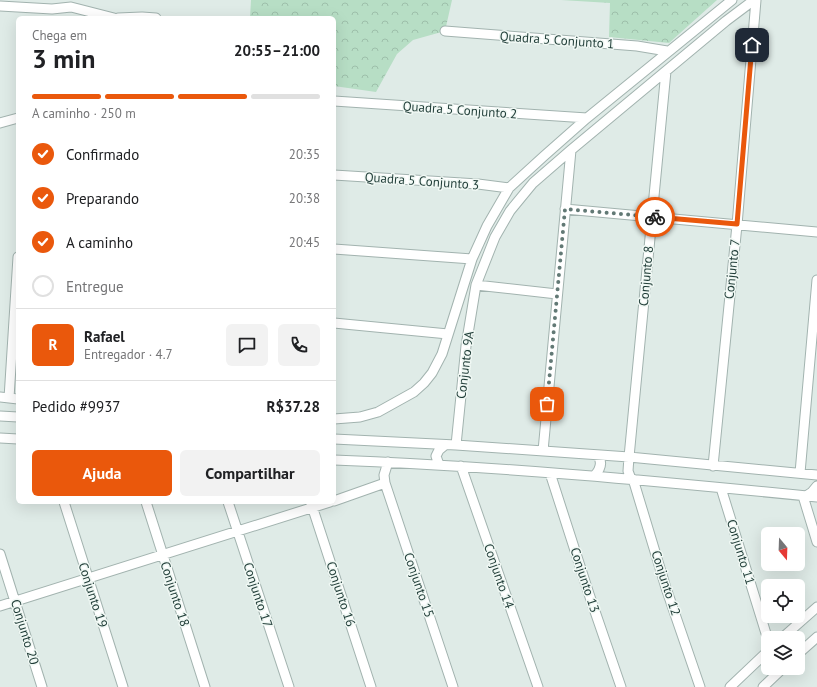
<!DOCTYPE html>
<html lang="pt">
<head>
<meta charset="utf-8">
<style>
	body { margin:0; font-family:"PT Sans",sans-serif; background:#f2f2f2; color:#202124; height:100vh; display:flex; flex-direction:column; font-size:15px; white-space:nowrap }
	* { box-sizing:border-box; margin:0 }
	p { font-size:13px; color:#757577 }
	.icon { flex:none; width:22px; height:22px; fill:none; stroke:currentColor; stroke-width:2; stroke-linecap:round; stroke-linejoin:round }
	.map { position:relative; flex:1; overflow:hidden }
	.side { position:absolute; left:16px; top:16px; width:320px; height:488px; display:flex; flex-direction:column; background:#fff; border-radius:6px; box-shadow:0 4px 16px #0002 }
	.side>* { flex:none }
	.needle { width:26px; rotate:161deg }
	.tools { position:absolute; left:761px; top:527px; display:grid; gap:8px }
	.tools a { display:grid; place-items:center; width:44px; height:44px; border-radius:6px; background:#fff; box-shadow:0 4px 16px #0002; font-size:20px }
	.pin { position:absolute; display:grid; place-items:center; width:34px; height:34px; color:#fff; margin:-17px; border-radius:8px; box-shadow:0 2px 6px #0006 }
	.courier { position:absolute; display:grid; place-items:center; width:40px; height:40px; margin:-20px; border:3px solid #ea580c; border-radius:50%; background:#fff; color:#222; box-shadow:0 1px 5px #0007 }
	.overview em { font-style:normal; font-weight:700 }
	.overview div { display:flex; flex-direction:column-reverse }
	.overview { display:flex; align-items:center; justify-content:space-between; height:68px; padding:0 16px }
	h1 { font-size:26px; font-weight:700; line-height:30px }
	.bar { display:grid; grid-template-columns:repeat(4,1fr); gap:6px 4px; align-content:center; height:48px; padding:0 16px }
	.bar i { height:5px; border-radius:3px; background:#e0e0e0 }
	.bar .selected { background:#ea580c }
	.bar p { grid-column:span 4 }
	.line { display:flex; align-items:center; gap:10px; padding:0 16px; border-top:1px solid #e0e0e0 }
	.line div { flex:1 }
	.round { display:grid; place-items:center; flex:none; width:42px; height:42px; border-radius:6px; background:#f2f2f2 }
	ol { padding:0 16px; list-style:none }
	li { display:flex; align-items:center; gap:12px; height:44px }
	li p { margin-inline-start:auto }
	li .icon { padding:4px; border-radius:50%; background:#ea580c; color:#fff; stroke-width:4 }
	li:last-child { color:#757577 }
	li i { width:22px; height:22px; border:2px solid #e0e0e0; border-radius:50% }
	.cta { display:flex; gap:8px; margin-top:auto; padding:8px 16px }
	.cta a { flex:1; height:46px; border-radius:6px; background:#ea580c; color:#fff; font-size:16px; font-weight:700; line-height:46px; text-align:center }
	.cta a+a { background:#f2f2f2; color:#202124 }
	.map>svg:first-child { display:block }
</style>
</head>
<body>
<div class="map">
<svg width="817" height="687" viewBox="0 0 817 687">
	<defs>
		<pattern id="forest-crowns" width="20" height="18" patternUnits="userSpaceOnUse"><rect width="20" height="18" fill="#b7dec5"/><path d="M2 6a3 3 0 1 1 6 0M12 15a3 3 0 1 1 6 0" fill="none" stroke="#9dbfaa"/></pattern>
	</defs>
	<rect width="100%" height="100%" fill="#dfebe7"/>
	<path fill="url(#forest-crowns)" d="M251 0H452L445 31 413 40 397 54 376 92 334 86V18H250Z
		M561 0H717L669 43 609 37 610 3Z"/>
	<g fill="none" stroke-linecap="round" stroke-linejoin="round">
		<g stroke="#a2b3af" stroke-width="11">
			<path id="minor" d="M0 6 52 9 71 7 114 18
				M118 18 142 17 156 18
				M445 31 637 46 667 51
				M334 101 587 118
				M0 123 18 118
				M334 175 478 184 509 188
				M565 209 817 232
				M334 249 472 259
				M476 285 557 294
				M334 323 448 334
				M0 397 18 399
				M9 398 18 257
				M0 416 18 417
				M334 419 360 417 378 412 414 392 424 383 432 373 442 354 472 259 487 226 509 188 544 156 587 118 732 0
				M0 438 18 439
				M334 439 456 445 629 457 817 475
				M456 445 466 346 476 285 495 237 510 211 533 183 571 150 726 21 754 0
				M543 451 571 150
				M334 460C495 466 656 481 817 497
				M388 462 384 475 385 483 453 687
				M440 465 438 462 436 456 439 450 445 445
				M461 466 538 687
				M713 466 737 225 756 0
				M550 473 589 594 621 687
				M800 473 817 280
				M594 476C600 470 603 463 598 455
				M631 479 628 471 629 457 666 71
				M633 479 666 588 700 687
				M721 488 768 640
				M803 496 817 542
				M806 496 812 492 817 486
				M334 501 385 483
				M64 502 123 687
				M146 502 205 687
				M228 502 289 687
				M311 503 371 687
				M0 554 42 687
				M0 606 330 502
				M782 638 817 607
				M798 654 817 637
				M730 687 768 651
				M763 687 783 668"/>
		</g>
		<use href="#minor" stroke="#fff" stroke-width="9"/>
	</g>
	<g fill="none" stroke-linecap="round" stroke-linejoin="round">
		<path stroke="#627975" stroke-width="4" stroke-dasharray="0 7.2" d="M547 404 565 209 655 217"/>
		<path stroke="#ea580c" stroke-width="5" d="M655 217 737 224 752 45"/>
	</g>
	<g text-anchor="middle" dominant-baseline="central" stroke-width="3" stroke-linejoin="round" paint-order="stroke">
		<g font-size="13" fill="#1f3c37" stroke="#f0f8f4">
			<text transform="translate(557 40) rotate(4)">Quadra 5 Conjunto 1</text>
			<text transform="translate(460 110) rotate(4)">Quadra 5 Conjunto 2</text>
			<text transform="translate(422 181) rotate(4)">Quadra 5 Conjunto 3</text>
			<text transform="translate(732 269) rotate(-84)">Conjunto 7</text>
			<text transform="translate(646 276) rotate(-85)">Conjunto 8</text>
			<text transform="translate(465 365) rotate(-83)">Conjunto 9A</text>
			<text transform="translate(741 552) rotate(73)">Conjunto 11</text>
			<text transform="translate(499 576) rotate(71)">Conjunto 14</text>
			<text transform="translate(585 580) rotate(72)">Conjunto 13</text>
			<text transform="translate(666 583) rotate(72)">Conjunto 12</text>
			<text transform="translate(419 585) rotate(71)">Conjunto 15</text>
			<text transform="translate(175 594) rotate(72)">Conjunto 18</text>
			<text transform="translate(341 594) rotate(72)">Conjunto 16</text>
			<text transform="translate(93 595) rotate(72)">Conjunto 19</text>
			<text transform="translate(258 595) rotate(72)">Conjunto 17</text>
			<text transform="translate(25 632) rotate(73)">Conjunto 20</text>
		</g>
	</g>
</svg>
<div class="tools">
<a><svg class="needle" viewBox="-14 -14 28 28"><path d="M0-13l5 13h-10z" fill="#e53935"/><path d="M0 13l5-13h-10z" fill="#757577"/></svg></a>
<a><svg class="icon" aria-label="locate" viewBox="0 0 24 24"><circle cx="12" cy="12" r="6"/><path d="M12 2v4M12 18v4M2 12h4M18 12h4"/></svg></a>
<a><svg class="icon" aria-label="layers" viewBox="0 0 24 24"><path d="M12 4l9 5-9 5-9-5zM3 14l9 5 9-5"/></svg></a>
</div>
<div class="pin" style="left:547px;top:404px;background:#ea580c"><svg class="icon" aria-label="bag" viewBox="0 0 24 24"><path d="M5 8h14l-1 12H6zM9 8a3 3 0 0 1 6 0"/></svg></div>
<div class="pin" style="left:752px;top:45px;background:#1f2937"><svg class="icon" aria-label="home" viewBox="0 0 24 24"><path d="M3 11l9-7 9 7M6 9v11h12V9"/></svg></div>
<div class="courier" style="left:655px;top:217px"><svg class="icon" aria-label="bike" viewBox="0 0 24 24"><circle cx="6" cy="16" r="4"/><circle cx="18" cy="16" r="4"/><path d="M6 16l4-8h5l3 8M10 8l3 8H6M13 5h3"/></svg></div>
<section class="side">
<div class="overview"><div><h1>3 min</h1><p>Chega em</p></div><em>20:55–21:00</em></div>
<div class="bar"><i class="selected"></i><i class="selected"></i><i class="selected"></i><i></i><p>A caminho · 250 m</p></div>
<ol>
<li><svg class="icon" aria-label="check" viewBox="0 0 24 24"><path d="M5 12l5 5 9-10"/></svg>Confirmado<p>20:35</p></li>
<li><svg class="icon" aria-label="check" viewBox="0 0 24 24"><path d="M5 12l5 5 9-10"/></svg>Preparando<p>20:38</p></li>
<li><svg class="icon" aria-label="check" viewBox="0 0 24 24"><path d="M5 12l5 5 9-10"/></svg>A caminho<p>20:45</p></li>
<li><i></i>Entregue</li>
</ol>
<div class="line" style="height:72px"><b class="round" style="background:#ea580c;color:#fff">R</b><div><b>Rafael</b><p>Entregador · 4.7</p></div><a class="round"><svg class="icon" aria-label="chat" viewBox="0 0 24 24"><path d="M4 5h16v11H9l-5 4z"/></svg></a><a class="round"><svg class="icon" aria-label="phone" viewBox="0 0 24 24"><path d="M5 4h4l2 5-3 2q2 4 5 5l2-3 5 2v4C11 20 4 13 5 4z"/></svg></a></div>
<div class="line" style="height:52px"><div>Pedido #9937</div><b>R$37.28</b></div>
<div class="cta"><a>Ajuda</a><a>Compartilhar</a></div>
</section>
</div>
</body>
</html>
